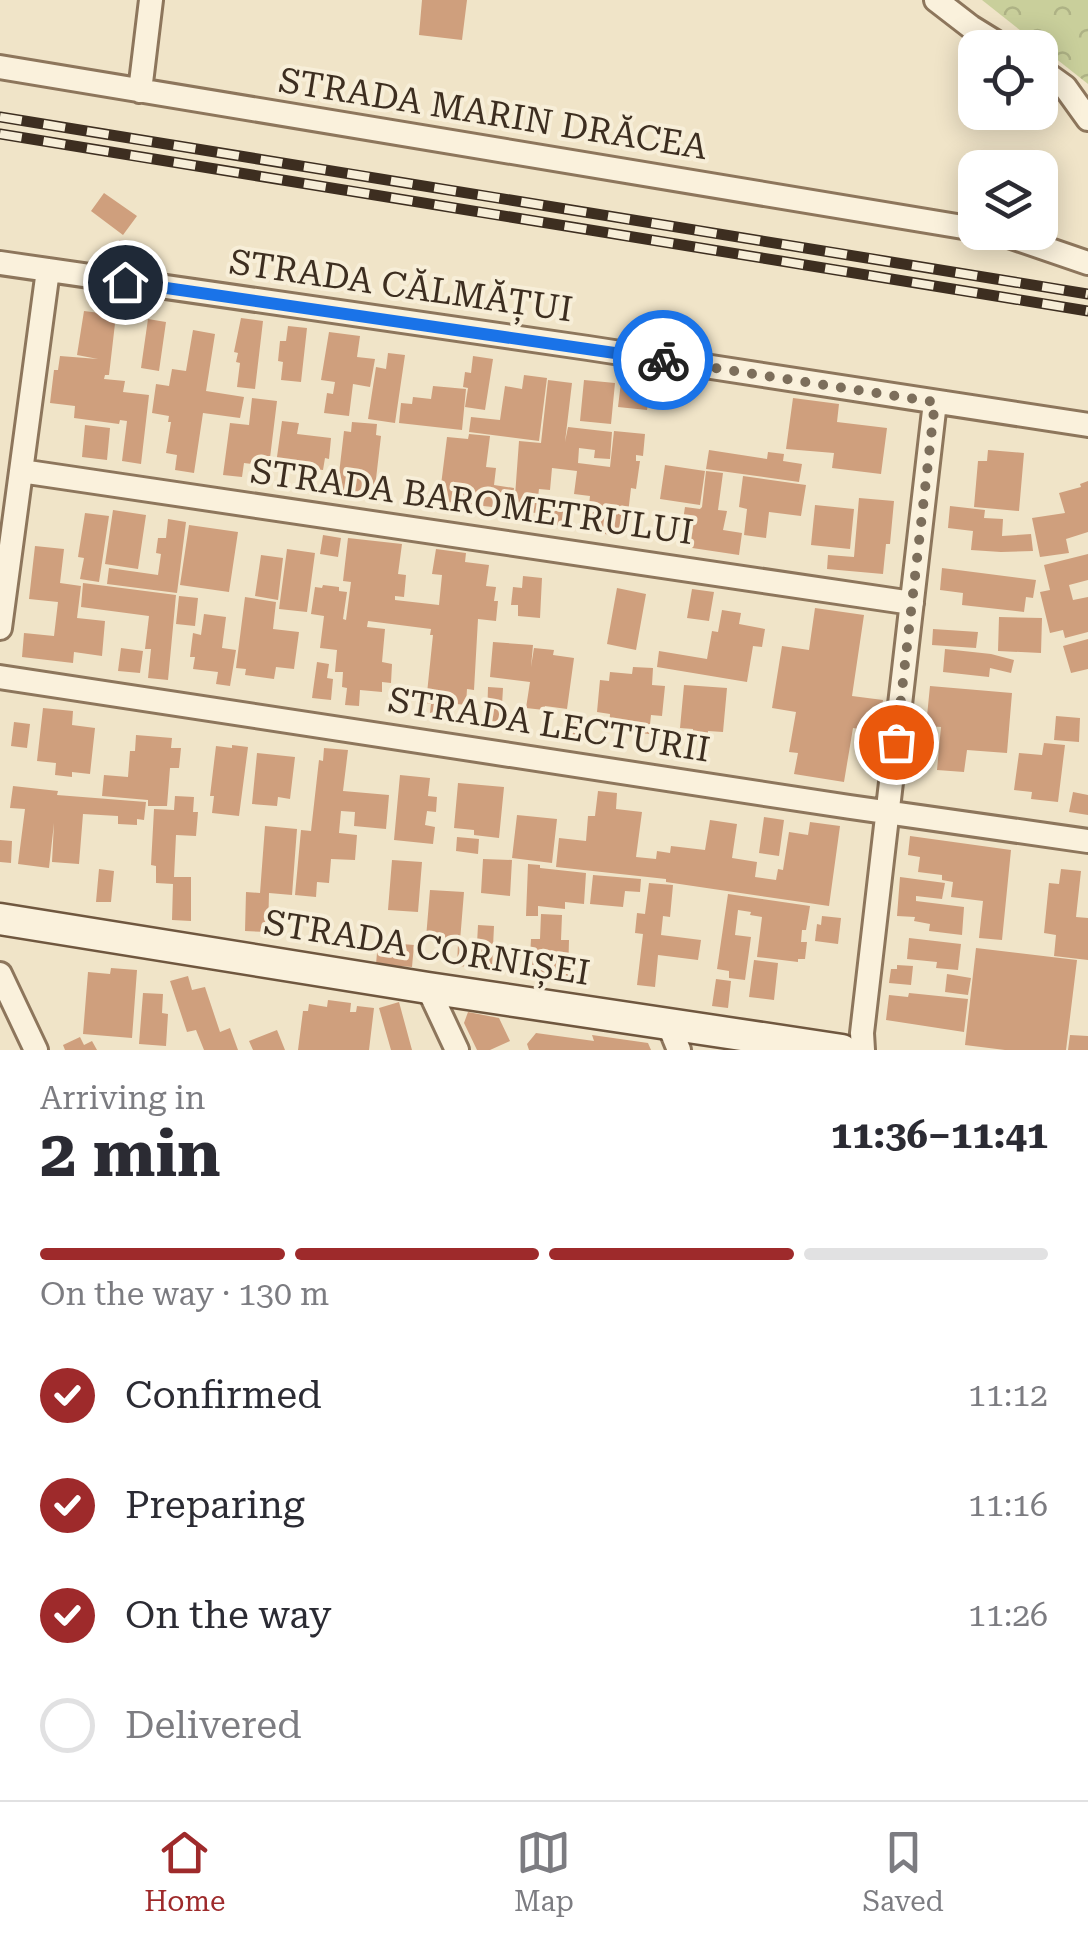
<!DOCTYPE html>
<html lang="en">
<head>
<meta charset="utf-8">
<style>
	body { margin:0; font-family:"Roboto Serif",serif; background:#f7f7f7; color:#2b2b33; height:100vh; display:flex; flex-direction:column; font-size:38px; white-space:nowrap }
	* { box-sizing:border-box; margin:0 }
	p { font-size:32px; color:#7c7c81 }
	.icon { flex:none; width:55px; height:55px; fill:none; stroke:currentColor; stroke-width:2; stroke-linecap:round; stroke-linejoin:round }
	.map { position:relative; height:1050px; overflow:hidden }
	.panel { display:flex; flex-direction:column; background:#fff; flex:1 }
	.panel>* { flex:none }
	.controls { position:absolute; left:958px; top:30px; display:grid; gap:20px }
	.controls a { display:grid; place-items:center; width:100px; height:100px; border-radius:20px; background:#fff; box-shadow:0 5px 25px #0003; font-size:50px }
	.pin { position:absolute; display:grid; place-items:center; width:85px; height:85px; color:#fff; margin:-42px; border:5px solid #fff; border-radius:50%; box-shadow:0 2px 10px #0007 }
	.courier { position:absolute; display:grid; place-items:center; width:100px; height:100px; margin:-50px; border:8px solid #1a73e8; border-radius:50%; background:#fff; color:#222; box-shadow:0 2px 12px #0007 }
	.overview em { font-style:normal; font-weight:700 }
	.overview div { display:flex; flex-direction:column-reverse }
	.overview { display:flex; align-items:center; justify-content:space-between; height:170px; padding:0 40px }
	h1 { font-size:65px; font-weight:700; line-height:75px }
	.bar { display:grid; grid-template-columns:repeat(4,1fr); gap:15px 10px; align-content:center; height:120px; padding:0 40px }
	.bar i { height:12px; border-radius:8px; background:#e1e1e2 }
	.bar .current { background:#9e2a2b }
	.bar p { grid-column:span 4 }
	ol { padding:0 40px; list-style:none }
	li { display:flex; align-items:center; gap:30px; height:110px }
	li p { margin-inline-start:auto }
	li .icon { padding:10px; border-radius:50%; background:#9e2a2b; color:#fff; stroke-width:4 }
	li:last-child { color:#7c7c81 }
	li i { width:55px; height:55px; border:5px solid #e1e1e2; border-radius:50% }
	.menu { display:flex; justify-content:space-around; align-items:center; height:140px; border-top:2px solid #e1e1e2; background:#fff; font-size:28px; color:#7c7c81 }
	.menu a { display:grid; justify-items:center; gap:5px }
	.menu .current { color:#9e2a2b }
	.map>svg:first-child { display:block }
</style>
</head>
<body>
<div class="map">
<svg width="1088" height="1050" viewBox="0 0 1088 1050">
	<defs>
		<pattern id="forest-crowns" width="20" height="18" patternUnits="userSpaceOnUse" patternTransform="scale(2.5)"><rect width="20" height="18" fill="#c9cf9b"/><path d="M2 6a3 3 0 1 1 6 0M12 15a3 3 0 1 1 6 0" fill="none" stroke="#aeb285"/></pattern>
	</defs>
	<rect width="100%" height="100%" fill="#f0e4c8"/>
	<path fill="url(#forest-crowns)" d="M982 0H1088V84Z"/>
	<path fill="#cf9f7d" d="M422 0H467L462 40 419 35Z
		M104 193 137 216 123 235 91 211Z
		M119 240 141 243 138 262 117 259Z
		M84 311 116 315 109 375H105L104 379 125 381 123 392 149 395 141 464 122 461 127 421 120 420 119 424 74 418 75 406 50 403 54 370H58L60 356 98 359 77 355Z
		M241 318 263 321 255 389 237 387 240 363 236 362 238 353 234 352Z
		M148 319 166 322 159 371 141 368Z
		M288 326 307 328 301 382 281 380 283 362 278 361 280 341H286Z
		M193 330 215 334 206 391 244 397 240 418 203 413 194 473 175 470 177 455 166 453 171 422H168L169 416 152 413 156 384 169 386 172 369 186 371Z
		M329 332 360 336 357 357 375 359 370 387 353 384 349 416 324 413 327 393 333 394 335 382 321 380Z
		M388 353 405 355 395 423 368 419 376 367 386 369Z
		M473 356 493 359 485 410 465 407 468 388 463 387 465 372 471 373Z
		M622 374 641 377 639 396 649 397 647 410 618 407Z
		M524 375 547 378 539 441 469 432 471 417 500 420 505 386 522 389Z
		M548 380 572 383 565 442 568 427 612 432 610 459 594 458 595 450 579 448 578 463 610 467 614 431 645 434 643 456 636 455V461H640L636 489 631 488 627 522 624 521 623 536 586 532 590 496 574 494 577 471 552 468 550 490 539 489 536 513 514 510 519 441 541 443Z
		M584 380 615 383 611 424 580 421Z
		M433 386 466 389 462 430 399 423 401 403 412 404 413 397 431 399Z
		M252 398 277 401 269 466 244 463 242 477 223 475 230 423 249 425Z
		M793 398 839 404 837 422 887 428 881 474 832 468 834 453 786 449Z
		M282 421 299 423 297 434 331 438 329 459 325 458 323 470 276 464Z
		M352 422 377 424 376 435 381 436 374 496 337 491 344 431 351 432Z
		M85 425 110 428 107 460 82 457Z
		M469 434 490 436 486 467 496 468 494 485 514 488 511 509 439 501 447 437 468 439Z
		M709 450 767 459 768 452 784 454 783 461 802 464 799 482 706 469Z
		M988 450 1024 453 1019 511 974 507 978 461H987Z
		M665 465 705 471 700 505 660 499Z
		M706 471 723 473 718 510 727 511 723 530 742 533 739 555 679 546 685 507 700 509 702 507Z
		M743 476 806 485 801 516 769 512 766 538 744 535 747 509 739 507Z
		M1088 481V532L1066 539 1069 553 1040 557 1032 518 1065 513 1059 493 1081 487 1080 484Z
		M859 498 894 501 890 544H886L883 574 827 569 828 555 854 557Z
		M550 501 565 502 563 526 547 524Z
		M815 505 854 509 850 549 811 545Z
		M950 506 985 510 984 518 1003 519 1002 536 1031 534 1033 551 1001 552 971 550 973 531 948 528Z
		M113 510 146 515 138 569 105 564Z
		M85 513 109 516 99 582 80 579 84 558 78 557Z
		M168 519 186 522 177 593 107 584 109 568 158 575 161 554 156 553 158 538H166Z
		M189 525 238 532 229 592 180 585Z
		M323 535 341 538 338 557 320 554Z
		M348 538 402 544 398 574 406 575 404 597 395 596V600L439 605 442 575 432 574 436 549 466 553 465 562 489 565 486 586 496 587 494 601H498L496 621 478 619 474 690 467 689 466 705 447 703 446 714 430 713 431 704 426 703 433 635H430L431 629 368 621 367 627 385 629 382 662 392 664 391 683 382 682V692L360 690 359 706 345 705 347 688 342 687 343 672H335L337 650 320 648 324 616 311 614 315 587 322 588 323 585 339 587V591L347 592 343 619 346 620 351 582 343 581Z
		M35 546 64 549 60 583 81 586 77 618 105 621 102 656 74 652 73 663 22 657 24 633 54 636 58 602 29 599Z
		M287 549 315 553 307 612 279 609Z
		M1088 554V580L1069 585 1073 600 1088 597V632L1065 638 1063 630 1050 633 1040 592 1050 590 1044 565Z
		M261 555 283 558 278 600 255 596Z
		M942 568 1036 580 1033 598 1026 597 1024 612 962 605 963 593 940 590Z
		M523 576 542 578 540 618 518 616V605H511L513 587 522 588Z
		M83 583 176 595 168 680 148 678 151 649H145L149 616 81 607Z
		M617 588 646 594 636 650 607 644Z
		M692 589 714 592 709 621 687 618Z
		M179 596 198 598 195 626 176 624Z
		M245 597 276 602 273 629 299 632 294 669 276 667 274 679 245 675 246 669 236 668Z
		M815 608 864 615 852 696 883 700 878 732 853 728 844 782 794 774 798 753 789 752 796 712 772 708 782 646 809 650Z
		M722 610 741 613 739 624 765 629 762 647 753 646 747 682 657 667 659 651 707 659 712 631 718 632Z
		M204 614 226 617 222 648 236 650 230 686 216 684 218 672 193 669 195 657H190L193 633 201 635Z
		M999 617 1042 618 1041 653 998 651Z
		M933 629 978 632 976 648 932 645Z
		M1088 639V669L1071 673 1063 646Z
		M493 642 533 645 531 667 534 648 554 650 553 655 574 658 567 709 545 706 544 710 526 708 530 682 490 677Z
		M121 648 143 651 140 673 118 671Z
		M945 649 991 654 1014 660 1011 673 990 668 989 677 943 672Z
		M317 662 329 664 327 678 333 679 331 700 312 698Z
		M633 667 653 668 652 685 665 686 662 716 651 715 649 734 609 729 610 714 597 712 600 680 609 681 610 672 632 674Z
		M684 685 727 688 723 732 708 731V736L693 734V729L680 728Z
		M930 686 1012 693 1007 753 967 750 964 772 937 770 941 727 926 726Z
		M488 687 503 688 501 722 487 721Z
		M43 708 73 711 72 725 95 728 90 774 72 772V777L55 775 56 763 37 761Z
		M565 712 583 714 580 739 562 736Z
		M1056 716 1080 718 1079 742 1054 740Z
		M14 722 30 724 27 748 11 746Z
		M136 735 172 738 171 748H181L179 768H170L167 806H148V800L102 796 104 775 128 777 130 751H135Z
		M1044 743 1065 745 1058 802 1031 799 1032 792 1014 790 1019 753 1042 755Z
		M232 745 248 747 239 816 212 813 214 796H210L216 746 232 748Z
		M324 748 348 750 343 791 389 795 386 829 354 826 355 812 341 811 339 833 357 835 355 860 331 859 329 883 317 882 316 897 295 895 301 830 311 831 319 760 323 761Z
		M257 753 295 757 290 799 278 797 277 806 252 804Z
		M400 775 430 778 428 796 437 797 436 812 427 811 425 825 435 827 433 844 394 840Z
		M458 783 504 787 499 838 474 835V830L454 828Z
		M13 786 58 791 57 795 146 802 144 820 137 819V825L118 824V816L83 814 79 864 52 862 54 823 49 868 18 864 25 809 10 808Z
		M598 791 617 793 616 809 642 812 636 857 656 859 657 851 670 853 671 846 705 850 710 820 737 824 732 858 757 862 755 877 776 880 778 869 783 870 789 832 808 835 810 822 840 826 829 906 666 882V879L556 867 559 838 586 841 588 816H595Z
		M1073 792 1088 795V815L1069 812Z
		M175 796 194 797 193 812H198L196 836 176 835 174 877H191V921L172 920 173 884 156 883V866L151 865 154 809 174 810Z
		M517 815 557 819 552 863 512 858Z
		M764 817 784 820 779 856 759 853Z
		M265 826 297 829 292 895 269 893 268 932 245 931 246 892 260 893Z
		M910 836 1011 850 1002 940 979 938 983 901 951 897 953 882 942 880V875L918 872 920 857 908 855Z
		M457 837 479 839 478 854 456 851Z
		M0 840 12 841 11 863 0 862Z
		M483 859 512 860 510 896 481 893Z
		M392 860 422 862 418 912 388 910Z
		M528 864 540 865V868L586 873 584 904 565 902V909L538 906V916H526Z
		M99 869 114 871 111 902H96Z
		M1061 869 1081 871 1076 917 1088 918V960L1054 956 1056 935 1044 933 1049 883 1059 884Z
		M593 875 641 879 640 892 625 891 623 907 590 904Z
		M900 877 945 883 942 899 916 896V901L964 907 962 935 929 931 930 924 914 921 915 917 897 916Z
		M649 883 673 885 670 917 663 916 661 935 701 940 698 960 658 955 655 987 637 985 643 934 635 933 637 913 645 914Z
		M430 890 464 892 460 941 426 938Z
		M728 894 810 906 806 930H802L801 942H807L805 959H798V962L757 957 762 917 750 915 751 912 738 910 735 935 751 937 745 980 729 978V971L717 969Z
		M541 914 562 915 561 940H569L568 977 529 975 531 939H540Z
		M822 916 841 918 838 944 815 941 817 924 821 925Z
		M478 925 494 926 492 968 457 966 458 943 477 944Z
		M909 938 961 944 958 970 936 968 937 962 907 959Z
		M378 942 414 945 412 967 376 964Z
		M976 948 1077 960 1066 1050H1005L965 1045Z
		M754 960 778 963 774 1000 749 997Z
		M897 965 913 966 911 985 889 983 891 969H897Z
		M111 968 137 970 132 1038 83 1034 88 972 110 974Z
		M947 974 971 978 968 995 945 992Z
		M188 976 192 990 205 987 220 1032 230 1028 238 1050H204L196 1030 187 1032 170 981Z
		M716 979 731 981 728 1008 712 1006Z
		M143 993 163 994 162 1013 168 1014 166 1046 139 1044Z
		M909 993 968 999 964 1032 886 1020 889 995 908 997Z
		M328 1000 351 1003 350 1012H356L357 1006 374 1008 369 1050H298L303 1011H308L309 1004 327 1007Z
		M399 1002 412 1050H391L379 1008Z
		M468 1012 499 1018 510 1041 490 1050H477L464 1023Z
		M277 1030 285 1050H253L249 1041Z
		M536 1033 594 1041 592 1035 648 1043 651 1050H529L527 1044Z
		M1070 1035 1088 1036V1050H1068Z
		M80 1037 84 1045 92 1041 97 1050H65L63 1045Z"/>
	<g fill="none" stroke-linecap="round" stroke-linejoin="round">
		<g stroke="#8d765c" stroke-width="28">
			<path id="street" d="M936 0 971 27 1005 48
				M0 67 975 229
				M1040 69 1065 87 1088 119
				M140 91 151 0
				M993 232 1006 235 1088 263
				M0 263 588 348 1088 425
				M21 471 912 603
				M0 628 48 270
				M0 677 850 807 1088 841
				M0 974 36 1050
				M428 988 457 1050
				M668 1023 679 1050
				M863 1050 862 1033 935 402"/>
		</g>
		<g stroke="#6f573f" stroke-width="35">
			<path id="secondary" d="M0 919 428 988 842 1050"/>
		</g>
		<use href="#street" stroke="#faf1dc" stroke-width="22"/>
		<use href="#secondary" stroke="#faf1dc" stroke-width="30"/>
		<g stroke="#3d2e20" stroke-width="11">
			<path id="rail" d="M0 117 1088 294
				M0 134 1088 311"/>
		</g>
		<use href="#rail" stroke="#f7eed8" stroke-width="8" stroke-dasharray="22" stroke-linecap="butt"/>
	</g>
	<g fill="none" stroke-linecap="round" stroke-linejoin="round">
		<path stroke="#7c6e5b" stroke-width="10" stroke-dasharray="0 18" d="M663 360 935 402 896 742"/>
		<path stroke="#1a73e8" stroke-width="12" d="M125 282 663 360"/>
	</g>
	<g text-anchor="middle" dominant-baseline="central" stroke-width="8" stroke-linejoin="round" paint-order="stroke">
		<g font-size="35" fill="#3d2e20" stroke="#f7eed8">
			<text transform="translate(493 114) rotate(9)">STRADA MARIN DRĂCEA</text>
			<text transform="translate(401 286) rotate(8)">STRADA CĂLMĂȚUI</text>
			<text transform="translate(472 502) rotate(8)">STRADA BAROMETRULUI</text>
			<text transform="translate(549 725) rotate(9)">STRADA LECTURII</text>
			<text transform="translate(427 948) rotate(9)">STRADA CORNIȘEI</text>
		</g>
	</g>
</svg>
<div class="controls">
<a><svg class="icon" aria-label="locate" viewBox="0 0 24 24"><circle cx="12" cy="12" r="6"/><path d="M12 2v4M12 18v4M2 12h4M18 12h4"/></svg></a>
<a><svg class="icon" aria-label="layers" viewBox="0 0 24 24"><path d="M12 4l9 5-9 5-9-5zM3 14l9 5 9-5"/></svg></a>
</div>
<div class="pin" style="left:896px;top:742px;background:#ea580c"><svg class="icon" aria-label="bag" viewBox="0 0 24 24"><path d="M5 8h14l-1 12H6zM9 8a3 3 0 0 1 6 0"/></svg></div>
<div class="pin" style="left:125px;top:282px;background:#1f2937"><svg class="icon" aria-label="home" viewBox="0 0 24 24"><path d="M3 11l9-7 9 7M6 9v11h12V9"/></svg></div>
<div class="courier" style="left:663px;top:360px"><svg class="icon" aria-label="bike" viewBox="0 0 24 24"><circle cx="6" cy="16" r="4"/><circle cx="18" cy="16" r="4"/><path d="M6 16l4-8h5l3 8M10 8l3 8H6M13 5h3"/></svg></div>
</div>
<section class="panel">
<div class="overview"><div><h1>2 min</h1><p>Arriving in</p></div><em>11:36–11:41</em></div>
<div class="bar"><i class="current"></i><i class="current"></i><i class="current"></i><i></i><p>On the way · 130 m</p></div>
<ol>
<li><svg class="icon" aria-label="check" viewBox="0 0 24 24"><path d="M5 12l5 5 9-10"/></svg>Confirmed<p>11:12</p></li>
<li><svg class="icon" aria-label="check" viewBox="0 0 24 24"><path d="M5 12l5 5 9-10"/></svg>Preparing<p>11:16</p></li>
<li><svg class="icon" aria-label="check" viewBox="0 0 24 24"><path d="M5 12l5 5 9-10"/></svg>On the way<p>11:26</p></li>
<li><i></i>Delivered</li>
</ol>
</section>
<nav class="menu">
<a class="current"><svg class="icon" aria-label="home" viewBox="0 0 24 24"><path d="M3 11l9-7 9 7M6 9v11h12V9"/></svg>Home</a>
<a><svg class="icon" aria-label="map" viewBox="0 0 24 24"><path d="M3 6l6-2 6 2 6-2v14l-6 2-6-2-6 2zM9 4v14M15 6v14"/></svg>Map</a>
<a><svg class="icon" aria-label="saved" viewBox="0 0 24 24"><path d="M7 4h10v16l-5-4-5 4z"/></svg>Saved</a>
</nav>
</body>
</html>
